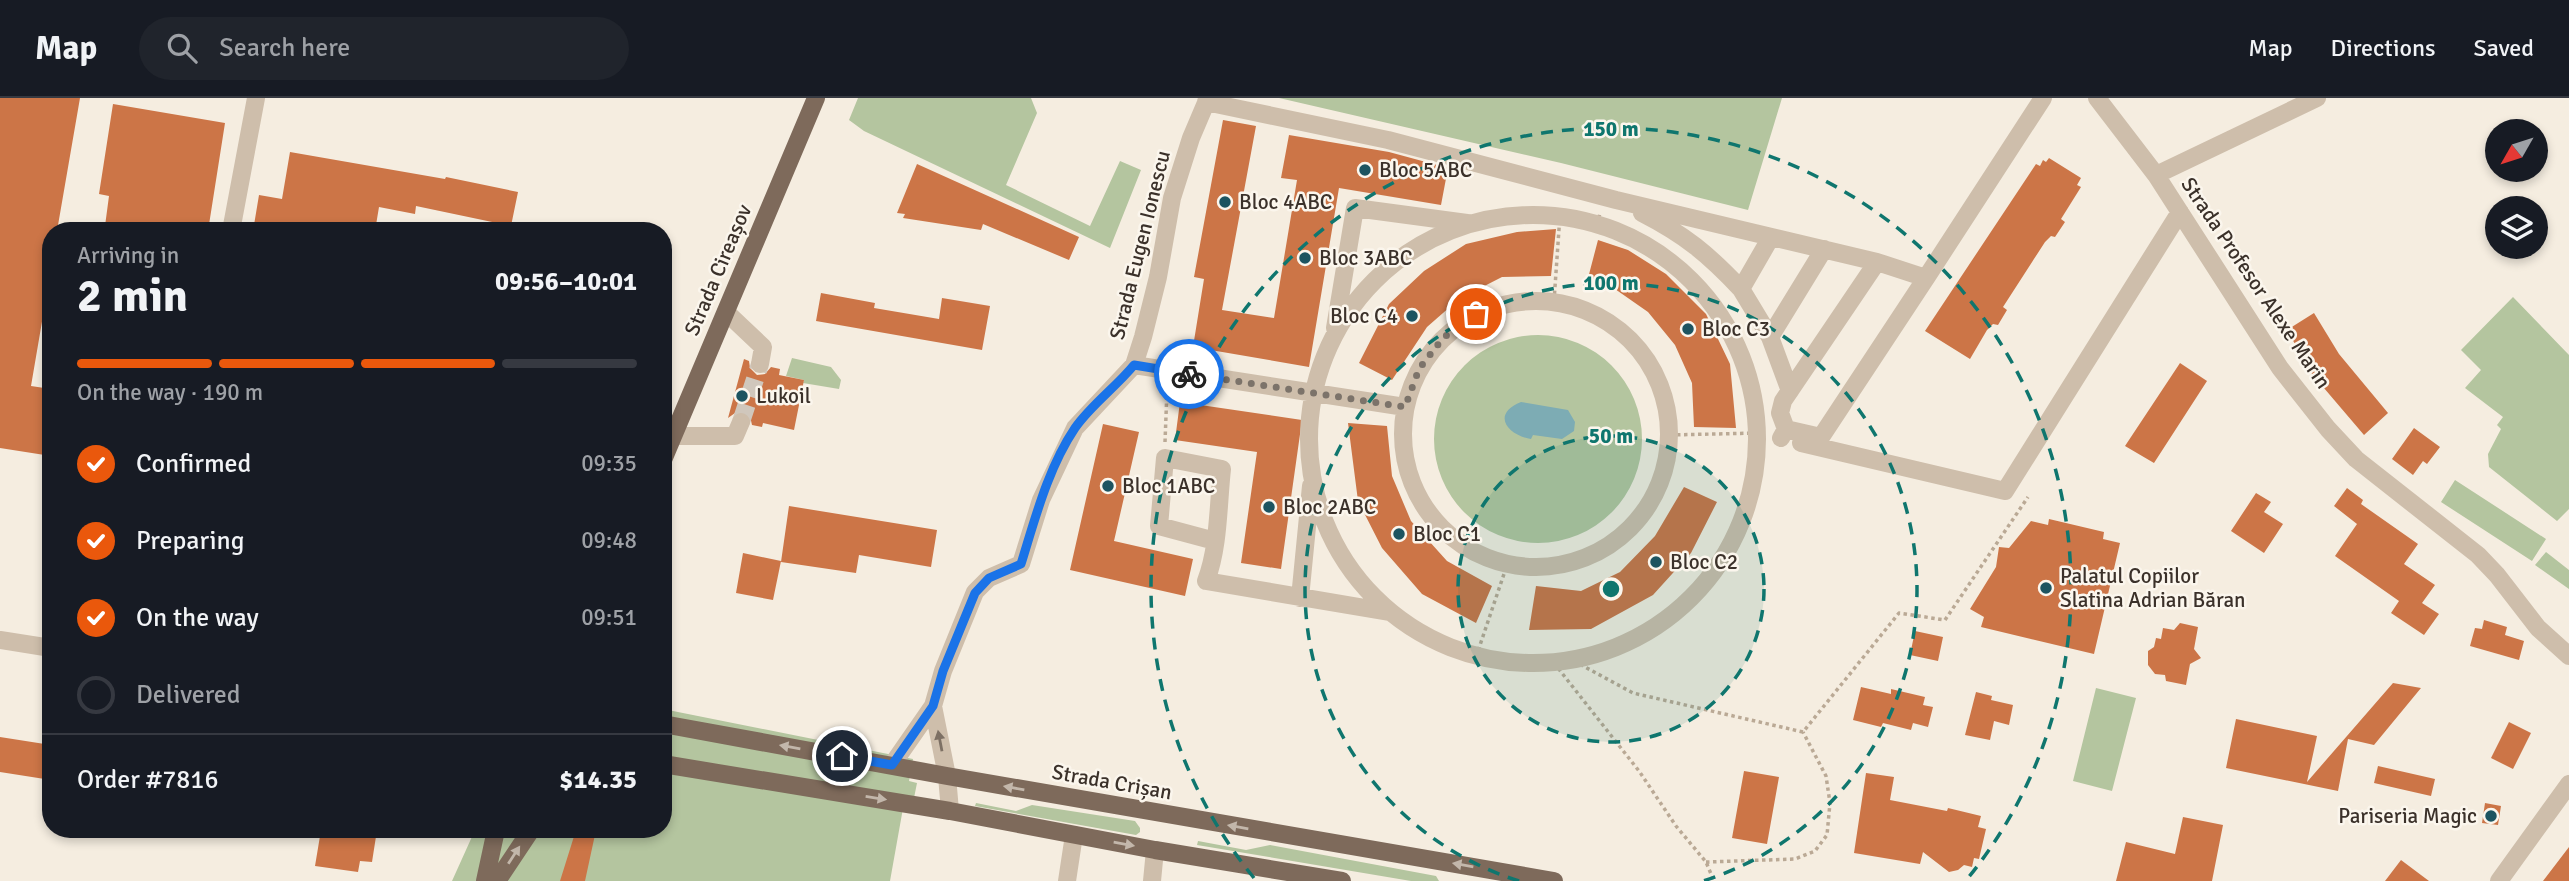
<!DOCTYPE html>
<html lang="en">
<head>
<meta charset="utf-8">
<style>
	body { margin:0; font-family:Signika,sans-serif; background:#20242c; color:#f1f3f6; height:100vh; display:flex; flex-direction:column; font-size:26px; white-space:nowrap }
	* { box-sizing:border-box; margin:0 }
	p { font-size:23px; color:#9ea1a6 }
	.icon { flex:none; width:38px; height:38px; fill:none; stroke:currentColor; stroke-width:2; stroke-linecap:round; stroke-linejoin:round }
	.map { position:relative; flex:1; overflow:hidden }
	.drawer { position:absolute; left:42px; top:124px; width:630px; height:616px; display:flex; flex-direction:column; background:#171b24; border-radius:28px; box-shadow:0 4px 10px #0003 }
	.drawer>* { flex:none }
	.needle { width:46px; rotate:231deg }
	.tools { position:absolute; left:2485px; top:21px; display:grid; gap:14px }
	.tools a { display:grid; place-items:center; width:63px; height:63px; border-radius:50%; background:#171b24; box-shadow:0 4px 10px #0003; font-size:35px }
	.pin { position:absolute; display:grid; place-items:center; width:60px; height:60px; color:#fff; margin:-30px; border:4px solid #fff; border-radius:50%; box-shadow:0 2px 7px #0007 }
	.courier { position:absolute; display:grid; place-items:center; width:70px; height:70px; margin:-35px; border:5px solid #1a73e8; border-radius:50%; background:#fff; color:#222; box-shadow:0 2px 9px #0007 }
	.head em { font-style:normal; font-weight:700 }
	.head div { display:flex; flex-direction:column-reverse }
	.head { display:flex; align-items:center; justify-content:space-between; height:119px; padding:0 35px }
	h1 { font-size:46px; font-weight:700; line-height:52px }
	.bar { display:grid; grid-template-columns:repeat(4,1fr); gap:10px 7px; align-content:center; height:84px; padding:0 35px }
	.bar i { height:9px; border-radius:5px; background:#363941 }
	.bar .current { background:#ea580c }
	.bar p { grid-column:span 4 }
	.line { display:flex; align-items:center; gap:18px; padding:0 35px; border-top:2px solid #363941 }
	.line div { flex:1 }
	ol { padding:0 35px; list-style:none }
	li { display:flex; align-items:center; gap:21px; height:77px }
	li p { margin-inline-start:auto }
	li .icon { padding:7px; border-radius:50%; background:#ea580c; color:#fff; stroke-width:4 }
	li:last-child { color:#9ea1a6 }
	li i { width:38px; height:38px; border:4px solid #363941; border-radius:50% }
	header { display:flex; align-items:center; gap:42px; box-sizing:border-box; height:98px; padding:0 35px; background:#171b24; border-bottom:2px solid #363941 }
	header strong { font-size:33px }
	nav { display:flex; gap:38px; margin-inline-start:auto; font-size:24px }
	.search { width:490px; height:63px; background:#20242c; display:flex; align-items:center; gap:18px; box-sizing:border-box; padding:0 24px; border-radius:38px; color:#9ea1a6; font-size:26px }
	.map>svg:first-child { display:block }
</style>
</head>
<body>
<header>
<strong>Map</strong>
<div class="search"><svg class="icon" aria-label="search" viewBox="0 0 24 24"><circle cx="10" cy="10" r="6"/><path d="M15 15l6 6"/></svg>Search here</div>
<nav><a>Map</a><a>Directions</a><a>Saved</a></nav>
</header>
<div class="map">
<svg width="2569" height="783" viewBox="0 0 2569 783">
	<rect width="100%" height="100%" fill="#f5ede0"/>
	<path fill="#b4c59f" d="M858 0H1031L1037 15 1006 87 1090 128 1120 63 1141 72 1110 150 864 33 849 22Z
		M1279 0H1782L1748 112 1561 65Z
		M2513 199 2569 257V411L2557 423 2489 369 2488 356 2501 331 2497 327 2503 319 2465 290 2481 272 2461 252Z
		M1434 341a104 104 0 1 1 208 0a104 104 0 1 1-208 0Z
		M792 260 831 269 841 282 839 291 803 285 804 282 786 278Z
		M2455 382 2546 441 2532 463 2441 404Z
		M2546 454 2569 472V491L2535 467Z
		M2096 590 2136 600 2112 693 2073 683Z
		M663 611 913 661 909 683 917 685 914 700 905 699 890 783H452L475 732H663Z
		M976 705 1016 713 1032 707 1135 723 1140 730V734L1136 737 975 708Z
		M1198 743 1246 752 1270 747 1436 778 1439 783H1411L1197 747Z"/>
	<path fill="#7dacb4" d="M1521 304 1568 312 1575 324 1574 333 1562 341 1533 337 1531 341C1507 337 1491 316 1521 304Z"/>
	<path fill="#cc7547" d="M0 0H80L57 133H51V171L31 288 51 291V358L0 350Z
		M113 6 225 25 208 133H135L105 128 109 98 99 96Z
		M1223 22 1256 28 1222 212 1274 220 1297 82 1281 80 1289 37 1389 54 1448 70 1441 107 1339 90 1309 269 1193 249 1204 181 1194 179Z
		M290 54 445 81 446 79 518 94 511 128 416 108 415 116 379 109 375 133H332L279 124 277 133H253L259 97 282 101Z
		M2049 60 2081 80 2077 87 2081 89 2061 121 2065 124 2055 139 2051 138 2045 144 2003 209 2007 212 1998 227 1993 226 1987 232 1970 261 1925 233 2036 66 2040 68 2043 62 2046 64Z
		M917 66 1079 139 1069 162 983 126 981 132 903 120 905 116 897 115Z
		M1556 131 1551 178 1502 179 1459 201 1427 229 1392 282 1359 265 1389 206 1424 173 1466 146 1517 134Z
		M1598 142 1628 152 1666 176 1706 216 1730 266 1736 330 1694 329 1692 285 1675 247 1648 214 1615 191 1587 184Z
		M821 195 875 205 874 210 939 221 942 200 990 208 982 252 816 223Z
		M2314 215 2339 256 2388 315 2364 337 2312 276 2287 232Z
		M744 261 749 263 750 270 757 277 765 276 771 269 780 271 779 277 804 282 794 332 763 325 762 329 752 327 750 318 745 313 735 315 728 320Z
		M2180 265 2207 283 2154 365 2125 348Z
		M1180 304 1302 322 1281 471 1241 465 1257 354 1175 342Z
		M1348 325 1387 328 1392 378 1411 423 1447 463 1492 488 1476 525 1422 496 1382 450 1358 403Z
		M1103 326 1139 334 1114 443 1193 461 1185 498 1070 472Z
		M2414 330 2440 349 2427 366 2423 363 2413 377 2392 361Z
		M1684 389 1717 404 1691 455 1653 497 1591 531 1529 532 1536 488 1581 493 1620 474 1655 438Z
		M2347 390 2363 402 2361 406 2418 446 2404 466 2435 487 2422 505 2439 516 2424 537 2391 515 2399 503 2335 458 2357 426 2334 408Z
		M2256 395 2271 404 2264 414 2283 426 2264 455 2231 433Z
		M789 408 937 432 931 469 859 457 856 475 781 464Z
		M2049 421 2104 434 2103 441 2120 445 2094 556 1981 529 1984 519 1970 511 1996 469 1999 449 2009 450 2031 423 2048 427Z
		M743 455 781 463 773 502 736 495Z
		M2484 522 2507 529 2505 537 2524 543 2519 562 2470 548 2475 530 2482 531Z
		M2180 525 2198 529 2194 551 2201 560 2190 566 2186 587 2166 583 2165 577 2155 576 2148 567V553L2154 549 2156 540 2161 541 2163 530 2174 532Z
		M1915 533 1943 539 1938 563 1910 557Z
		M2393 585 2421 590 2374 647 2348 641 2338 693 2226 670 2236 621 2317 638 2307 684Z
		M1861 589 1891 596V591L1925 599 1923 607 1933 609 1928 629 1913 625 1911 632 1883 625 1881 629 1853 622Z
		M1976 594 1992 598 1991 602 2013 607 2009 627 1994 623 1990 642 1965 637Z
		M2509 624 2531 635 2513 671 2491 660Z
		M0 639 51 647V682L0 674Z
		M2378 668 2435 681 2431 698 2374 685Z
		M1744 673 1779 679 1767 746 1732 740Z
		M1866 675 1894 679 1890 702 1947 713 1948 710 1981 718 1978 729 1986 731 1979 761 1974 760 1972 769 1964 767 1958 772 1949 774 1923 754 1920 766 1854 755Z
		M2485 705 2501 708 2498 727 2482 725Z
		M2183 719 2223 727 2212 783H2116L2126 744 2175 756Z
		M321 732H377L372 764 360 763 358 774 315 768Z
		M576 732H596L585 783H560Z
		M2569 749V783H2543Z
		M2401 762 2429 783H2385Z"/>
	<g fill="none" stroke-linecap="round" stroke-linejoin="round">
		<path stroke="#d0c7bc" stroke-width="18" stroke-dasharray="18 9" stroke-linecap="butt" d="M741 324 760 266"/>
		<path stroke="#baa995" stroke-width="3.5" stroke-dasharray="3.5 3.5" stroke-linecap="butt" d="M1597 127 1600 115
			M1554 203 1560 117
			M1670 337 1758 335
			M1165 344 1167 292
			M1476 559 1507 467
			M1574 563 1633 595 1803 634 1899 515 1945 522 2028 399
			M1554 565 1639 673 1676 728 1706 764 1714 783
			M1706 764 1795 761 1815 753 1827 737 1830 705 1826 678 1803 634"/>
		<path stroke="#cebeab" stroke-width="18" d="M2097 0 2156 77 2280 270 2328 331 2356 361 2478 457 2497 477 2538 530 2569 558
			M1206 4 1388 42 1616 102 1877 164 1926 180 1821 339 1786 331 1781 340
			M2156 77 2317 0
			M1642 115C1685 137 1708 156 1741 191
			M1309 341a224 224 0 1 1 448 0a224 224 0 1 1-448 0Z
			M231 133 256 0
			M1926 180 2043 0
			M1403 336a133 133 0 1 1 266 0a133 133 0 1 1-266 0Z
			M726 214 763 249 760 266
			M1335 230 1355 110 1467 125
			M1770 239 1741 191 1771 139
			M1134 267 1405 309
			M1790 293 1770 239 1824 151
			M1786 331 1780 315 1783 303 1877 164
			M673 338H735L741 324
			M1801 345 2005 393 2180 114
			M1215 443 1159 428 1165 360 1222 371C1218 407 1219 449 1206 483L1389 514
			M1300 500 1311 388
			M0 542 51 550
			M933 608 947 678 950 713
			M892 667 933 608 943 573 975 494 989 480 1021 466 1041 402 1075 330 1134 267 1143 239 1158 179 1172 100 1191 40 1208 0
			M1067 783 1074 737
			M1152 783 1155 752
			M2499 783 2569 686"/>
		<path stroke="#7e6a5b" stroke-width="18" d="M663 362 816 0
			M663 626 947 678 1554 783
			M663 666 950 713 1155 752 1342 783
			M485 783 496 732
			M497 783 531 732"/>
	</g>
	<defs><path id="oneway-solid" d="M-6-.8H1V-3.2L6.5 0L1 3.2V.8H-6Z" transform="scale(1.75)"/></defs>
	<use fill="#7d7064" href="#oneway-solid" transform="translate(940 643) rotate(-101)"/>
	<g fill="#c3b7ab">
		<use href="#oneway-solid" transform="translate(790 649) rotate(-170)"/>
		<use href="#oneway-solid" transform="translate(1014 690) rotate(-170)"/>
		<use href="#oneway-solid" transform="translate(876 700) rotate(9)"/>
		<use href="#oneway-solid" transform="translate(1238 729) rotate(-170)"/>
		<use href="#oneway-solid" transform="translate(1124 746) rotate(10)"/>
		<use href="#oneway-solid" transform="translate(514 757) rotate(-57)"/>
		<use href="#oneway-solid" transform="translate(1463 767) rotate(-170)"/>
	</g>
	<g fill="none" stroke-linecap="round" stroke-linejoin="round">
		<path stroke="#7c736a" stroke-width="7" stroke-dasharray="0 12.6" d="M1189 276 1405 309 1419 271 1443 240 1476 216"/>
		<path stroke="#1a73e8" stroke-width="9" d="M842 658 892 667 933 608 943 573 975 495 989 480 1021 466C1035 421 1048 370 1075 330 1091 307 1116 289 1134 267L1189 276"/>
	</g>
	<circle cx="1611" cy="491" r="153" fill="#0f766e" fill-opacity=".12"/>
	<g fill="none" stroke="#0f766e" stroke-width="3.5" stroke-dasharray="12 9">
		<circle cx="1611" cy="491" r="153"/>
		<path d="M1519 783A306 306 0 1 1 1703 783"/>
		<path d="M1254 780A460 460 0 1 1 1968 780"/>
	</g>
	<g fill="#1d5460" stroke="#fbf6ed" stroke-width="2.5">
		<circle cx="1365" cy="72" r="7"/>
		<circle cx="1225" cy="104" r="7"/>
		<circle cx="1305" cy="160" r="7"/>
		<circle cx="1412" cy="218" r="7"/>
		<circle cx="1688" cy="231" r="7"/>
		<circle cx="742" cy="298" r="7"/>
		<circle cx="1108" cy="388" r="7"/>
		<circle cx="1269" cy="409" r="7"/>
		<circle cx="1399" cy="436" r="7"/>
		<circle cx="1656" cy="464" r="7"/>
		<circle cx="2046" cy="490" r="7"/>
		<circle cx="2491" cy="718" r="7"/>
	</g>
	<g text-anchor="middle" dominant-baseline="central" stroke-width="5" stroke-linejoin="round" paint-order="stroke">
		<g font-size="21" fill="#3b312a" stroke="#fbf6ed" text-anchor="start">
			<text x="1379" y="72">Bloc 5ABC</text>
			<text x="1239" y="104">Bloc 4ABC</text>
			<text x="1319" y="160">Bloc 3ABC</text>
			<text x="1398" y="218" text-anchor="end">Bloc C4</text>
			<text x="1702" y="231">Bloc C3</text>
			<text x="756" y="298">Lukoil</text>
			<text x="1122" y="388">Bloc 1ABC</text>
			<text x="1283" y="409">Bloc 2ABC</text>
			<text x="1413" y="436">Bloc C1</text>
			<text x="1670" y="464">Bloc C2</text>
			<text x="2060" y="478">Palatul Copiilor<tspan x="2060" dy="24">Slatina Adrian Băran</tspan></text>
			<text x="2477" y="718" text-anchor="end">Pariseria Magic</text>
		</g>
		<g font-size="21" fill="#3b312a" stroke="#fbf6ed">
			<text transform="translate(1140 147) rotate(-76)">Strada Eugen Ionescu</text>
			<text transform="translate(718 172) rotate(-67)">Strada Cireașov</text>
			<text transform="translate(2256 185) rotate(56)">Strada Profesor Alexe Marin</text>
			<text transform="translate(1112 684) rotate(10)">Strada Crișan</text>
		</g>
	</g>
	<circle cx="1611" cy="491" r="10" fill="#0f766e" stroke="#fbf6ed" stroke-width="3.5"/>
	<g font-size="21" text-anchor="middle" font-weight="bold" fill="#0f766e" stroke="#fbf6ed" stroke-width="5" stroke-linejoin="round" paint-order="stroke">
		<text x="1611" y="38">150 m</text>
		<text x="1611" y="192">100 m</text>
		<text x="1611" y="345">50 m</text>
	</g>
</svg>
<div class="tools">
<a><svg class="needle" viewBox="-14 -14 28 28"><path d="M0-13l5 13h-10z" fill="#e53935"/><path d="M0 13l5-13h-10z" fill="#9ea1a6"/></svg></a>
<a><svg class="icon" aria-label="layers" viewBox="0 0 24 24"><path d="M12 4l9 5-9 5-9-5zM3 14l9 5 9-5"/></svg></a>
</div>
<div class="pin" style="left:1476px;top:216px;background:#ea580c"><svg class="icon" aria-label="bag" viewBox="0 0 24 24"><path d="M5 8h14l-1 12H6zM9 8a3 3 0 0 1 6 0"/></svg></div>
<div class="pin" style="left:842px;top:658px;background:#1f2937"><svg class="icon" aria-label="home" viewBox="0 0 24 24"><path d="M3 11l9-7 9 7M6 9v11h12V9"/></svg></div>
<div class="courier" style="left:1189px;top:276px"><svg class="icon" aria-label="bike" viewBox="0 0 24 24"><circle cx="6" cy="16" r="4"/><circle cx="18" cy="16" r="4"/><path d="M6 16l4-8h5l3 8M10 8l3 8H6M13 5h3"/></svg></div>
<section class="drawer">
<div class="head"><div><h1>2 min</h1><p>Arriving in</p></div><em>09:56–10:01</em></div>
<div class="bar"><i class="current"></i><i class="current"></i><i class="current"></i><i></i><p>On the way · 190 m</p></div>
<ol>
<li><svg class="icon" aria-label="check" viewBox="0 0 24 24"><path d="M5 12l5 5 9-10"/></svg>Confirmed<p>09:35</p></li>
<li><svg class="icon" aria-label="check" viewBox="0 0 24 24"><path d="M5 12l5 5 9-10"/></svg>Preparing<p>09:48</p></li>
<li><svg class="icon" aria-label="check" viewBox="0 0 24 24"><path d="M5 12l5 5 9-10"/></svg>On the way<p>09:51</p></li>
<li><i></i>Delivered</li>
</ol>
<div class="line" style="height:91px"><div>Order #7816</div><b>$14.35</b></div>
</section>
</div>
</body>
</html>
